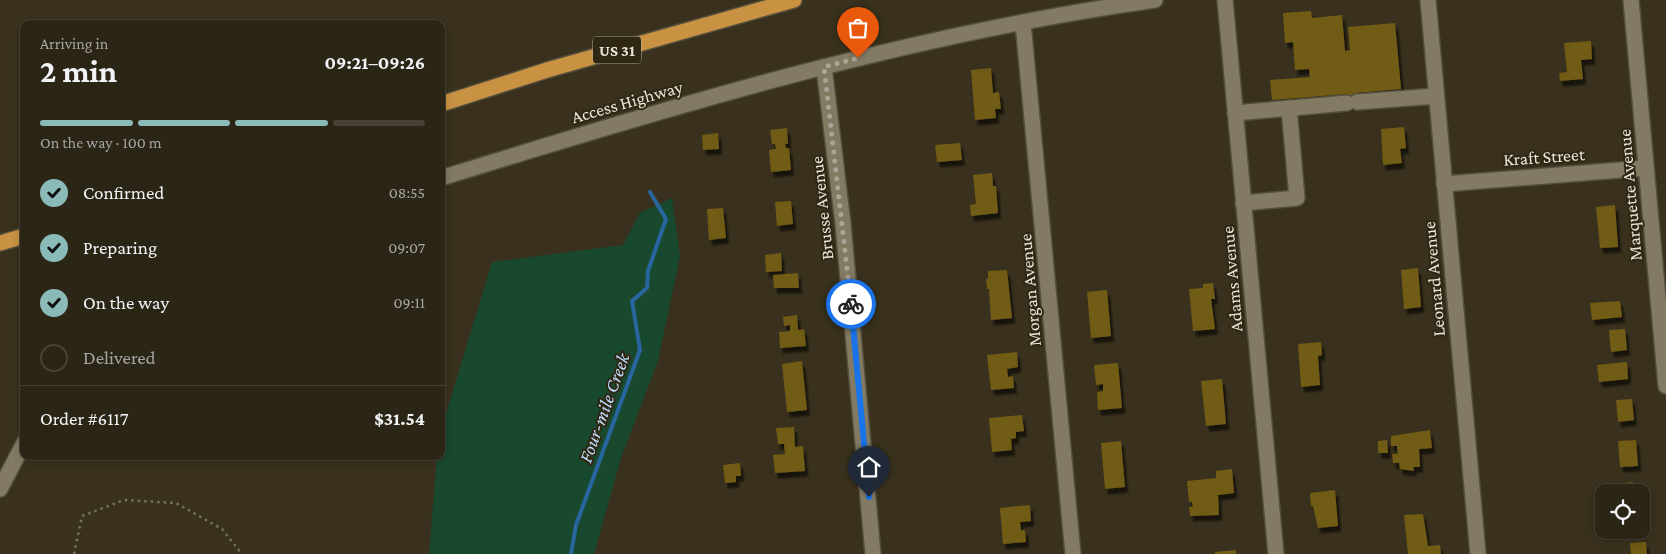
<!DOCTYPE html>
<html lang="en">
<head>
<meta charset="utf-8">
<style>
	body { margin:0; font-family:"Crimson Pro",serif; background:#332d1f; color:#f1f3f6; height:100vh; display:flex; flex-direction:column; font-size:19px; white-space:nowrap }
	* { box-sizing:border-box; margin:0 }
	p { font-size:16px; color:#a6a5a1 }
	.icon { flex:none; width:28px; height:28px; fill:none; stroke:currentColor; stroke-width:2; stroke-linecap:round; stroke-linejoin:round }
	.map { position:relative; flex:1; overflow:hidden }
	.drawer { position:absolute; left:20px; top:20px; width:425px; height:440px; display:flex; flex-direction:column; background:#2b2516; border-radius:10px; box-shadow:0 2px 8px #0003,0 0 0 1px #474235 }
	.drawer>* { flex:none }
	.fabs { position:absolute; left:1595px; top:484px; display:grid; gap:10px }
	.fabs a { display:grid; place-items:center; width:55px; height:55px; border-radius:10px; background:#2b2516; box-shadow:0 2px 8px #0003,0 0 0 1px #474235; font-size:25px }
	.pin { position:absolute; display:grid; place-items:center; width:42px; height:42px; color:#fff; margin:-51px -21px; border-radius:50% 50% 50% 0; rotate:-45deg; box-shadow:0 0 5px #0007 }
	.pin .icon { rotate:45deg }
	.courier { position:absolute; display:grid; place-items:center; width:50px; height:50px; margin:-25px; border:4px solid #1a73e8; border-radius:50%; background:#fff; color:#222; box-shadow:0 1px 6px #0007 }
	.headline em { font-style:normal; font-weight:700 }
	.headline div { display:flex; flex-direction:column-reverse }
	.headline { display:flex; align-items:center; justify-content:space-between; height:85px; padding:0 20px }
	h1 { font-size:32px; font-weight:700; line-height:38px }
	.bar { display:grid; grid-template-columns:repeat(4,1fr); gap:8px 5px; align-content:center; height:60px; padding:0 20px }
	.bar i { height:6px; border-radius:4px; background:#474235 }
	.bar .active { background:#8bbbb9 }
	.bar p { grid-column:span 4 }
	.line { display:flex; align-items:center; gap:12px; padding:0 20px; border-top:1px solid #474235 }
	.line div { flex:1 }
	ol { padding:0 20px; list-style:none }
	li { display:flex; align-items:center; gap:15px; height:55px }
	li p { margin-inline-start:auto }
	li .icon { padding:5px; border-radius:50%; background:#8bbbb9; color:#111; stroke-width:4 }
	li:last-child { color:#a6a5a1 }
	li i { width:28px; height:28px; border:2px solid #474235; border-radius:50% }
	.map>svg:first-child { display:block }
</style>
</head>
<body>
<div class="map">
<svg width="1666" height="554" viewBox="0 0 1666 554">
	<defs>
		<filter id="shadow"><feDropShadow dx="3" dy="5.5" stdDeviation="1" flood-color="#0009"/></filter>
	</defs>
	<rect width="100%" height="100%" fill="#39311d"/>
	<path fill="#18482e" d="M672 198 680 256 658 361 621 458 594 554H429L437 456H441V430L492 262 623 245 640 213Z"/>
	<g fill="none" stroke-linecap="round" stroke-linejoin="round">
		<path stroke="#28669f" stroke-width="4" d="M571 554 576 525 640 350 632 301 647 288 648 271 666 219 650 192"/>
	</g>
	<path fill="#715b16" filter="url(#shadow)" d="M1311 11 1312 18 1342 15 1345 51 1350 50 1348 27 1395 23 1401 89 1356 93 1357 104 1347 105 1346 94 1272 100 1270 80 1310 77 1309 69 1295 70 1293 42 1285 43 1283 13Z
		M1591 41 1592 59 1581 60 1583 79 1560 81 1559 73 1567 72 1564 43Z
		M991 68 993 93 999 92 1001 109H995L996 118 975 120 971 70Z
		M1404 127 1406 148 1400 149 1402 163 1383 165 1381 129Z
		M787 128 788 144H785L786 148H789L791 170 771 172 769 150 776 149 775 144H772L770 130Z
		M718 133 719 149 703 150 702 135Z
		M960 143 962 160 937 162 935 145Z
		M992 173 993 186H996L998 213 971 216 970 205 976 204 973 175Z
		M791 201 793 224 777 226 775 202Z
		M1615 205 1618 247 1600 248 1596 207Z
		M723 208 726 238 709 240 707 209Z
		M781 253 782 271 766 272 765 255Z
		M1418 268 1421 307 1404 309 1401 270Z
		M1007 270 1012 318 991 320 989 289H987L986 279H988V271Z
		M798 273 799 288H774L773 275Z
		M1213 283 1215 299H1211L1215 329 1193 331 1189 289 1203 288V284Z
		M1107 290 1111 336 1091 338 1087 292Z
		M1620 301 1622 317 1592 320 1590 303Z
		M797 315 798 330 804 329 806 346 780 348 779 332 790 331V325L784 326 783 317Z
		M1625 329 1627 350 1611 352 1609 330Z
		M1321 342 1322 355 1318 356 1320 385 1301 387 1298 344Z
		M1017 352 1018 367 1007 369 1008 377 1013 376 1014 388 991 390 987 355Z
		M802 361 807 410 787 412 782 364Z
		M1627 362 1628 379 1599 382 1597 365Z
		M1118 363 1122 408 1098 410 1097 392 1103 391V384L1096 385 1094 365Z
		M1222 379 1226 424 1206 426 1201 381Z
		M1632 399 1634 420 1618 422 1616 400Z
		M1022 415 1024 431 1016 432V438L1011 439 1012 450 992 452 989 418Z
		M794 427 795 447 803 446 805 471 775 473 773 455 785 454 784 444H778L776 428Z
		M1430 430 1432 448 1419 449 1420 467H1413L1414 471 1400 469 1399 463H1393L1392 454H1398L1397 446H1391V436Z
		M1387 440 1388 453H1378V441Z
		M1636 440 1638 466 1620 467 1618 441Z
		M1121 441 1125 487 1105 489 1101 443Z
		M740 463 741 476H736V482L725 483 723 465Z
		M1232 469 1234 493 1218 495 1219 515 1190 516 1189 507H1193L1192 502H1189L1187 481 1216 478V471Z
		M1633 482 1634 492H1605L1604 485Z
		M1335 490 1338 526 1318 528 1313 506H1311L1310 493Z
		M1030 505 1031 521 1020 522 1021 530H1025L1026 542 1003 544 1000 508Z
		M1423 514 1428 546 1440 545 1441 554H1408L1404 515Z
		M1646 542 1647 554H1631L1630 543Z
		M1236 550V554H1215V552Z"/>
	<g fill="none" stroke-linecap="round" stroke-linejoin="round">
		<g stroke="#544e3c" stroke-width="18">
			<path id="minor" d="M1225 0 1276 554
				M1428 0 1478 554
				M1631 0 1666 386
				M1023 23 1073 554
				M824 67 843 224 873 554
				M1357 102 1436 96
				M1235 113 1347 103
				M441 178C676 105 912 34 1155 0
				M1444 184 1646 168
				M1243 203 1297 198 1289 108
				M0 489 24 443"/>
		</g>
		<g stroke="#544e3c" stroke-width="18">
			<path id="highway" d="M441 104 547 70 794 0
				M0 243 24 236"/>
		</g>
		<path stroke="#77705f" stroke-width="2.5" stroke-dasharray="2.5 4" stroke-linecap="butt" d="M74 554 82 516 124 500 176 503 222 529 242 554"/>
		<use href="#minor" stroke="#827a63" stroke-width="15"/>
		<use href="#highway" stroke="#c89242" stroke-width="15"/>
	</g>
	<g fill="none" stroke-linecap="round" stroke-linejoin="round">
		<path stroke="#aba597" stroke-width="5" stroke-dasharray="0 9" d="M851 304 824 67 858 58"/>
		<path stroke="#1a73e8" stroke-width="6" d="M851 304 869 497"/>
	</g>
	<g text-anchor="middle" dominant-baseline="central" stroke-width="4" stroke-linejoin="round" paint-order="stroke">
		<rect fill="#2f2713" stroke="#b1ab9d" stroke-width="1" x="593" y="36.5" width="48" height="27" rx="4"/>
		<g font-size="16" font-weight="bold" fill="#e9e4d8">
			<text x="617" y="50">US 31</text>
		</g>
		<g font-size="18" fill="#e9e4d8" stroke="#2f2713">
			<text transform="translate(627 102) rotate(-16)">Access Highway</text>
			<text transform="translate(1544 157) rotate(-4)">Kraft Street</text>
			<text transform="translate(1630 195) rotate(-95)">Marquette Avenue</text>
			<text transform="translate(822 208) rotate(-96)">Brusse Avenue</text>
			<text transform="translate(1232 279) rotate(-95)">Adams Avenue</text>
			<text transform="translate(1434 279) rotate(-95)">Leonard Avenue</text>
			<text transform="translate(1030 290) rotate(-95)">Morgan Avenue</text>
		</g>
		<g font-size="19" font-style="italic" fill="#beddfe" stroke="#2f2713">
			<text transform="translate(604 408) rotate(-70)">Four-mile Creek</text>
		</g>
	</g>
</svg>
<div class="fabs">
<a><svg class="icon" aria-label="locate" viewBox="0 0 24 24"><circle cx="12" cy="12" r="6"/><path d="M12 2v4M12 18v4M2 12h4M18 12h4"/></svg></a>
</div>
<div class="pin" style="left:858px;top:58px;background:#ea580c"><svg class="icon" aria-label="bag" viewBox="0 0 24 24"><path d="M5 8h14l-1 12H6zM9 8a3 3 0 0 1 6 0"/></svg></div>
<div class="pin" style="left:869px;top:497px;background:#1f2937"><svg class="icon" aria-label="home" viewBox="0 0 24 24"><path d="M3 11l9-7 9 7M6 9v11h12V9"/></svg></div>
<div class="courier" style="left:851px;top:304px"><svg class="icon" aria-label="bike" viewBox="0 0 24 24"><circle cx="6" cy="16" r="4"/><circle cx="18" cy="16" r="4"/><path d="M6 16l4-8h5l3 8M10 8l3 8H6M13 5h3"/></svg></div>
<section class="drawer">
<div class="headline"><div><h1>2 min</h1><p>Arriving in</p></div><em>09:21–09:26</em></div>
<div class="bar"><i class="active"></i><i class="active"></i><i class="active"></i><i></i><p>On the way · 100 m</p></div>
<ol>
<li><svg class="icon" aria-label="check" viewBox="0 0 24 24"><path d="M5 12l5 5 9-10"/></svg>Confirmed<p>08:55</p></li>
<li><svg class="icon" aria-label="check" viewBox="0 0 24 24"><path d="M5 12l5 5 9-10"/></svg>Preparing<p>09:07</p></li>
<li><svg class="icon" aria-label="check" viewBox="0 0 24 24"><path d="M5 12l5 5 9-10"/></svg>On the way<p>09:11</p></li>
<li><i></i>Delivered</li>
</ol>
<div class="line" style="height:65px"><div>Order #6117</div><b>$31.54</b></div>
</section>
</div>
</body>
</html>
